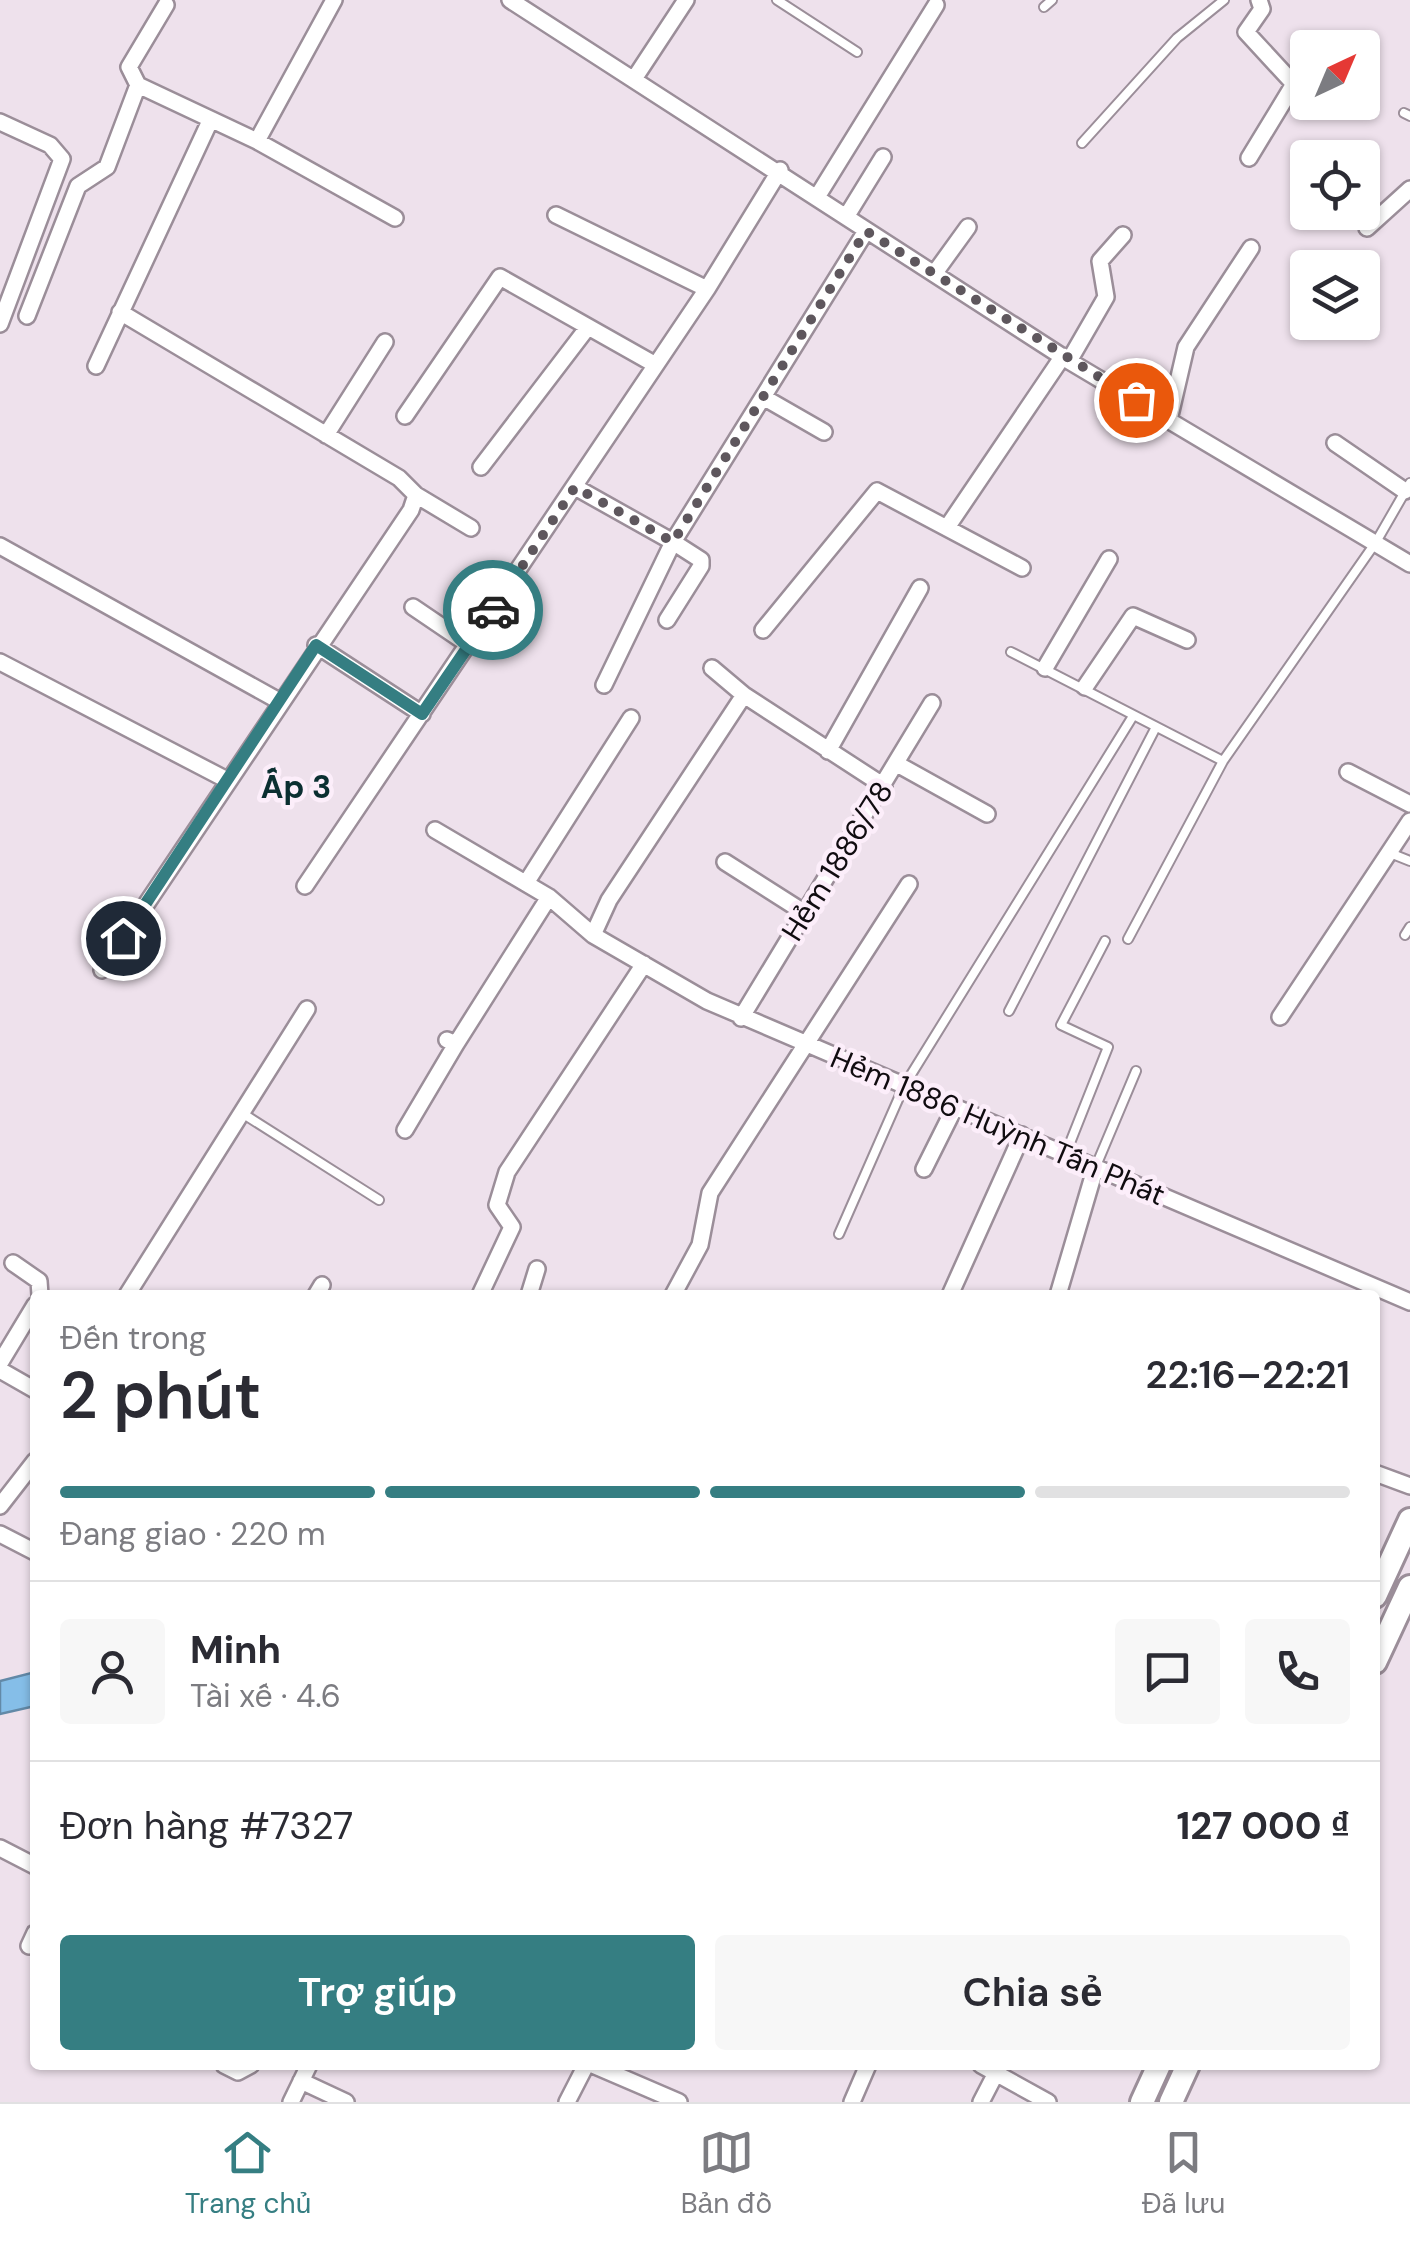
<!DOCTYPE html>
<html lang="vi">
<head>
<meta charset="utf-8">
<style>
	body { margin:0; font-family:"DM Sans",sans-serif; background:#f7f7f7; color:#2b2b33; height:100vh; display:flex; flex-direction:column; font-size:38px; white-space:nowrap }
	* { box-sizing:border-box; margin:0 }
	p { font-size:32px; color:#7c7c81 }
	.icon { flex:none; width:55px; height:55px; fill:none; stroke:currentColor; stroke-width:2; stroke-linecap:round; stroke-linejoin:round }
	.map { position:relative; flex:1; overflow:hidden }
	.drawer { position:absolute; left:30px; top:1290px; width:1350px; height:780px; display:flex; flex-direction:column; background:#fff; border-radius:10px; box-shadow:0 2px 8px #0004 }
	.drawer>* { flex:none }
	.needle { width:65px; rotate:44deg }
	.fabs { position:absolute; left:1290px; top:30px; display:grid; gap:20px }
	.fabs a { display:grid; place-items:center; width:90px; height:90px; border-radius:10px; background:#fff; box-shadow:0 2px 8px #0004; font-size:50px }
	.pin { position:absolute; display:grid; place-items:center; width:85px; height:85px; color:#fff; margin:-42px; border:5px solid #fff; border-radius:50%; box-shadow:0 2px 10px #0007 }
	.courier { position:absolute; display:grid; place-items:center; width:100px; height:100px; margin:-50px; border:8px solid #357e82; border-radius:50%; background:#fff; color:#222; box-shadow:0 2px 12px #0007 }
	.overview em { font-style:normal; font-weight:600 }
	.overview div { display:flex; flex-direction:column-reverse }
	.overview { display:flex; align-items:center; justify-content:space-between; height:170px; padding:0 30px }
	h1 { font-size:65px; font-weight:600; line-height:75px }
	.bar { display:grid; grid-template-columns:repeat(4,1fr); gap:15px 10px; align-content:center; height:120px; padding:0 30px }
	.bar i { height:12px; border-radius:8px; background:#e1e1e2 }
	.bar .on { background:#357e82 }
	.bar p { grid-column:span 4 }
	.line { display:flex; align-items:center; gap:25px; padding:0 30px; border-top:2px solid #e1e1e2 }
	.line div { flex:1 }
	.round { display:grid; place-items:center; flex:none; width:105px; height:105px; border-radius:10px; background:#f7f7f7 }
	.button { display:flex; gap:20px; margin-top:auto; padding:20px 30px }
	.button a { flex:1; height:115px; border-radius:10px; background:#357e82; color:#fff; font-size:40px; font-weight:600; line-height:115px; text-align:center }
	.button a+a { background:#f7f7f7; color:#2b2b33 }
	.tab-bar { display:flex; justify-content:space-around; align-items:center; height:140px; border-top:2px solid #e1e1e2; background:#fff; font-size:28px; color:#7c7c81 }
	.tab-bar a { display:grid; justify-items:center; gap:5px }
	.tab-bar .on { color:#357e82 }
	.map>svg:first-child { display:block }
</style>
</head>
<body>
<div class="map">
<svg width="1410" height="2102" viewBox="0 0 1410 2102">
	<rect width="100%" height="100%" fill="#eee1ec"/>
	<path fill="#85bee8" stroke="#6289a7" stroke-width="2.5" d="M35 1672V1706L0 1714V1681Z"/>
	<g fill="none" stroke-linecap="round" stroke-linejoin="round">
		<g stroke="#9b8e99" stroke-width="12">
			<path id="service" d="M777 0 857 52
				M1044 7 1052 0
				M1404 113 1410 116
				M1082 143 1177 38 1224 0
				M1011 652 1223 761 1128 939
				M1223 761 1376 542 1410 483
				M1390 853 1410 861
				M1405 935 1410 927
				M1009 1011 1156 727
				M242 1113 379 1200
				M1066 1153 1108 1047 1061 1025 1105 941
				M1096 1166 1136 1071
				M839 1234 904 1086 1133 716"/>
		</g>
		<g stroke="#9b8e99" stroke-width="20">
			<path id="minor" d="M510 0 1069 361 1410 564
				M1259 0 1262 9 1246 32 1294 84 1308 70
				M1329 48 1336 40
				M634 79 686 0
				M138 85 257 141 395 218
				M0 122 50 145 62 159 0 324
				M257 141 334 0
				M1249 158 1294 84
				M817 197 936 5
				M556 215 707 289
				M846 217 883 157
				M1367 228 1410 189
				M934 274 968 227
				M27 316 78 186 107 167 138 85 129 67 166 5
				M1069 361 1106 297 1100 261 1123 235
				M96 366 210 121
				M763 397 824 432
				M405 416 500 277 654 364
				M1169 420 1186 347 1251 248
				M326 435 385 342
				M1335 443 1405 491
				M481 467 588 327
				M575 487 673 542 866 231
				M416 495 471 528
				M948 526 1063 356
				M0 546 279 701
				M413 607 469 645
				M763 630 877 491 1022 568
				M316 645 422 714
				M0 662 227 780
				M712 668 744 695 884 786
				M1045 668 1109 559
				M604 685 673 542 701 560V566L667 620
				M1085 687 1133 616 1187 640
				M828 751 920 588
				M897 764 987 814
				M1348 772 1410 804
				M435 830 549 897 593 935 707 1001 1410 1302
				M725 862 805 913
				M526 883 631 718
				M305 886 707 289 780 170
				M593 935 609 900 744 695
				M102 970 411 510 416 495 399 478 120 312
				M1280 1017 1410 821
				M741 1018 932 703
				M447 1040 456 1044 549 897
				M405 1130 456 1044
				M924 1169 955 1107
				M13 1263 39 1281 40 1295
				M127 1295 307 1009
				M316 1295 322 1285
				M480 1295 512 1227 497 1205 507 1172 644 964
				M529 1295 537 1269
				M673 1295 700 1245 710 1193 909 884
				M950 1295 1022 1135
				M1058 1295 1096 1166
				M0 1363 35 1305
				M0 1370 35 1390
				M1375 1473 1410 1486
				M0 1506 35 1461
				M0 1534 35 1552
				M0 1848 35 1866
				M29 1946 35 1933
				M224 2065 238 2072 251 2065
				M593 2065 679 2102
				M981 2065 1048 2102
				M301 2081 346 2102
				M291 2102 309 2065
				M567 2102 586 2065
				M852 2102 868 2065
				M981 2102 996 2073"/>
		</g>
		<g stroke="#9b8e99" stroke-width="28">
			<path id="primary" d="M1375 1596 1410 1520
				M1375 1662 1410 1587
				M1142 2102 1159 2065
				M1171 2102 1188 2065"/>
		</g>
		<use href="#service" stroke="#fff" stroke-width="8"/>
		<use href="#minor" stroke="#fff" stroke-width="15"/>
		<use href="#primary" stroke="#fff" stroke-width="22"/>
	</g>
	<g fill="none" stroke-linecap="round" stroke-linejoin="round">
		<path stroke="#5e575d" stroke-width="10" stroke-dasharray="0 18" d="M493 610 575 487 673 542 866 231 1136 400"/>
		<path stroke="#357e82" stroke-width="12" d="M123 938 316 645 422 714 493 610"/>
	</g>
	<g text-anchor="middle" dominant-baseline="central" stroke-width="9" stroke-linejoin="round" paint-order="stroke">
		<g font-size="30" fill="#100c10" stroke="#fceefa">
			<text transform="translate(837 861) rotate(-58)">Hẻm 1886/78</text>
			<text transform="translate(998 1126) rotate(23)">Hẻm 1886 Huỳnh Tấn Phát</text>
		</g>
		<g font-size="32" font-weight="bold" fill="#0b2f31" stroke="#fceefa">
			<text x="296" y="787">Ấp 3</text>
		</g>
	</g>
</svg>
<div class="fabs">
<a><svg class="needle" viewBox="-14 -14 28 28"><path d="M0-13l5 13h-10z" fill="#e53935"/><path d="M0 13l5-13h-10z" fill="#7c7c81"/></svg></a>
<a><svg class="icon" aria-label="locate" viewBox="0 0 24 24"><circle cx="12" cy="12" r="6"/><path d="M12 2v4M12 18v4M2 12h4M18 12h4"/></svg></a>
<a><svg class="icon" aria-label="layers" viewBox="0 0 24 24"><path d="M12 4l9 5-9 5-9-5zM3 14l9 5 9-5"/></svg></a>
</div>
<div class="pin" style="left:1136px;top:400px;background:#ea580c"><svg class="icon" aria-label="bag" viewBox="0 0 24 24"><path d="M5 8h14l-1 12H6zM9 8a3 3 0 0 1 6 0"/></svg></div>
<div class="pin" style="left:123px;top:938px;background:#1f2937"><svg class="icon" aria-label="home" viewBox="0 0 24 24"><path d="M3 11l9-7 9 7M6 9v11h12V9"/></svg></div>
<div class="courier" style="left:493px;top:610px"><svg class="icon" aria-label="car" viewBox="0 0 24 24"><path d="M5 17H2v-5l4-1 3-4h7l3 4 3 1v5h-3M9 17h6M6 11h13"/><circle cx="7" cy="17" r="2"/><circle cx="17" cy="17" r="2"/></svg></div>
<section class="drawer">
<div class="overview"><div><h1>2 phút</h1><p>Đến trong</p></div><em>22:16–22:21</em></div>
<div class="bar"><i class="on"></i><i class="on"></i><i class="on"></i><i></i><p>Đang giao · 220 m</p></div>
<div class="line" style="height:180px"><a class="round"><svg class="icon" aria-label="person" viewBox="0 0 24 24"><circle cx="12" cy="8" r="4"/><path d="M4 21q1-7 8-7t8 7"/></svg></a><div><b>Minh</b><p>Tài xế · 4.6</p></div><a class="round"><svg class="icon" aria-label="chat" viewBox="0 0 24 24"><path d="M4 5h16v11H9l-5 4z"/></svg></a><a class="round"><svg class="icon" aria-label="phone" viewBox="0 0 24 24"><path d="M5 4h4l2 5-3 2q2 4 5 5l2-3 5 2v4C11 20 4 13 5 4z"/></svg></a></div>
<div class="line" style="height:130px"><div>Đơn hàng #7327</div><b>127 000 ₫</b></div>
<div class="button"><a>Trợ giúp</a><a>Chia sẻ</a></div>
</section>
</div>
<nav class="tab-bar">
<a class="on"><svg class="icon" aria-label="home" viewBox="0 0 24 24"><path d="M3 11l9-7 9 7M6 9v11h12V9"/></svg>Trang chủ</a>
<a><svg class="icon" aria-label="map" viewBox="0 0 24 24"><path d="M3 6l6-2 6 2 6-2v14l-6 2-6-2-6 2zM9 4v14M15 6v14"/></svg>Bản đồ</a>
<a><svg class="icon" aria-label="saved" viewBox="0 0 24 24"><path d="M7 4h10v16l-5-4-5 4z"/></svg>Đã lưu</a>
</nav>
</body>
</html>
